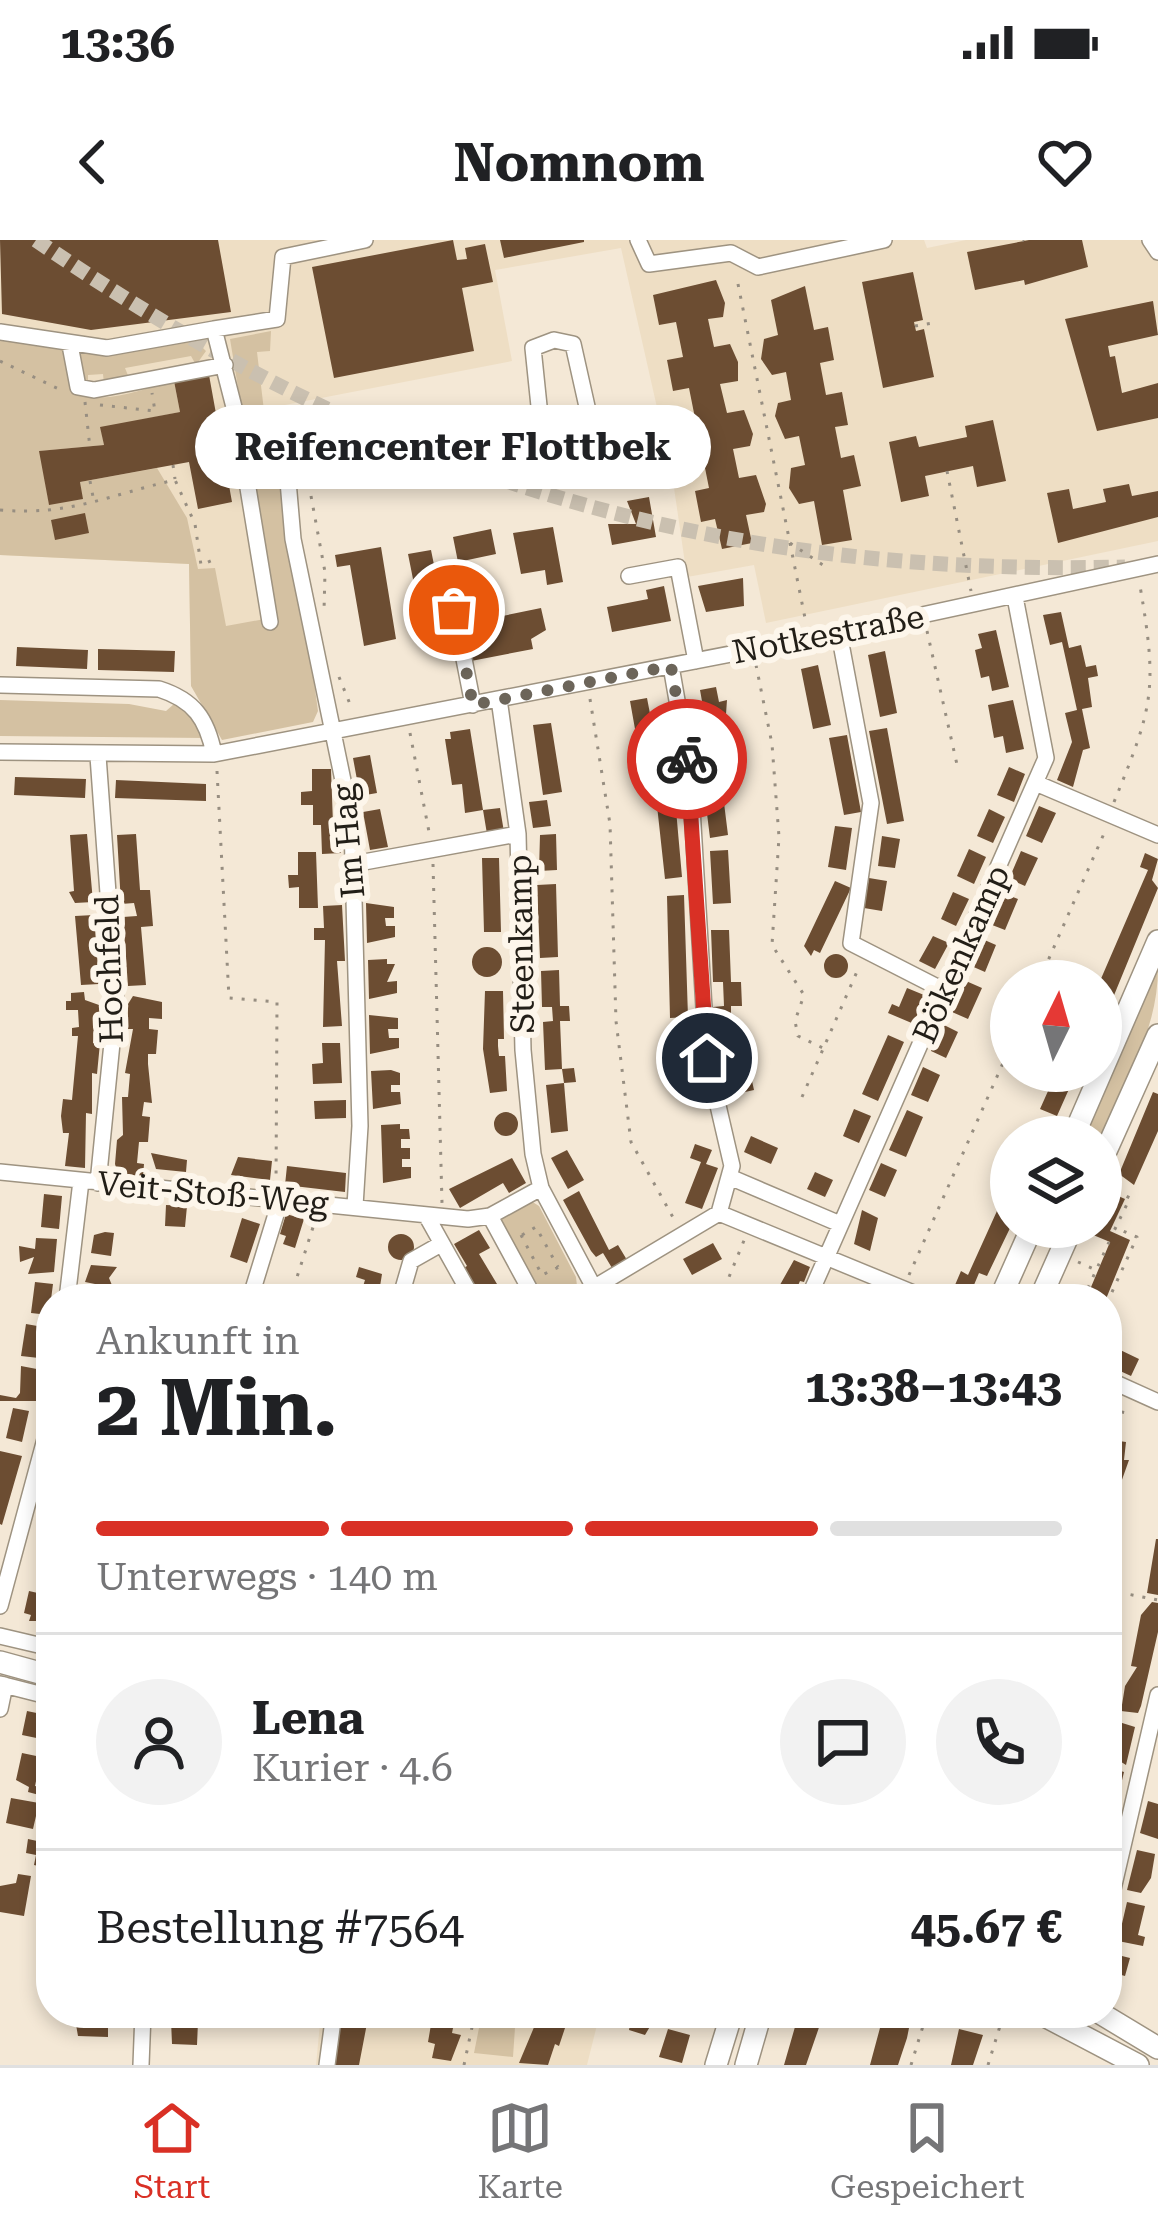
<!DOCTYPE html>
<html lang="de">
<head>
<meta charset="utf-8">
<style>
	body { margin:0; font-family:"Roboto Serif",serif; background:#f2f2f2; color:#202124; height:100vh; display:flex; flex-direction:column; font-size:45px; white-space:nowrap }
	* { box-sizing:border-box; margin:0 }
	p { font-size:39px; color:#757577 }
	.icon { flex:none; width:66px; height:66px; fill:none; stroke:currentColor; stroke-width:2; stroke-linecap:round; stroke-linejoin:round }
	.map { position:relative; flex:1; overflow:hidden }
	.drawer { position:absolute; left:36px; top:1044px; width:1086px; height:744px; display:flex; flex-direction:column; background:#fff; border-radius:48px; box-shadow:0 6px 18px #0003 }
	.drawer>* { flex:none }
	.needle { width:78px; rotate:5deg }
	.tools { position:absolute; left:990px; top:720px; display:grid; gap:24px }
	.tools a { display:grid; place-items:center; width:132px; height:132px; border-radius:50%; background:#fff; box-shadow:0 6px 18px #0003; font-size:60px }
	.pin { position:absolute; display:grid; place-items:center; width:102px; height:102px; color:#fff; margin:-51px; border:6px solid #fff; border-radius:50%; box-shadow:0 3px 12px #0007 }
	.courier { position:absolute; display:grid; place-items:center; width:120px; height:120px; margin:-60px; border:9px solid #d93025; border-radius:50%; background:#fff; color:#222; box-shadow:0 3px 15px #0007 }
	.bubble { position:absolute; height:84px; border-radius:42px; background:#fff; box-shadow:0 6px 18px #0003; font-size:39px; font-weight:700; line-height:84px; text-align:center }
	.summary em { font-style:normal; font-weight:700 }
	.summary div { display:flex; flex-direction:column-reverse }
	.summary { display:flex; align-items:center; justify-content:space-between; height:204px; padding:0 60px }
	h1 { font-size:78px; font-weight:700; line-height:90px }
	.bar { display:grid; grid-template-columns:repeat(4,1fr); gap:18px 12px; align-content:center; height:144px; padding:0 60px }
	.bar i { height:15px; border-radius:9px; background:#e0e0e0 }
	.bar .active { background:#d93025 }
	.bar p { grid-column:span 4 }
	.line { display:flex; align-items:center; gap:30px; padding:0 60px; border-top:3px solid #e0e0e0 }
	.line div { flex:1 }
	.round { display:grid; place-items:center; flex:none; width:126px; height:126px; border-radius:63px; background:#f2f2f2 }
	.status { display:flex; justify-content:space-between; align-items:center; height:84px; padding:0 60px; background:#fff; direction:ltr }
	.status svg { height:33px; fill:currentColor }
	header { display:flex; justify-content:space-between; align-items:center; height:156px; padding:0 60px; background:#fff; font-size:54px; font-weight:700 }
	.dock { display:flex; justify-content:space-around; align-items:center; height:168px; border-top:3px solid #e0e0e0; background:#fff; font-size:33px; color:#757577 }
	.dock a { display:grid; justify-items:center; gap:6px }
	.dock .active { color:#d93025 }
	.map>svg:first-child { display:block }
</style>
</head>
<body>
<div class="status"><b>13:36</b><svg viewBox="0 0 49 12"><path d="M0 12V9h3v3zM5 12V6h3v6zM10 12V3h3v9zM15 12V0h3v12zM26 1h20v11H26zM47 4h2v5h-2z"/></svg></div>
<header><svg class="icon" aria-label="back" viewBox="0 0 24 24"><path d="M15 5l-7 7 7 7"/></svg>Nomnom<svg class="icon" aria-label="heart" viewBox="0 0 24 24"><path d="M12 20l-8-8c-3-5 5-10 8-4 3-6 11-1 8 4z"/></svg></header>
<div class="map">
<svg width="1158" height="1825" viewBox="0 0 1158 1825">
	<rect width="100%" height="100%" fill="#f4e8d6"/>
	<path fill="#eedec4" d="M0 0H924L927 8 966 0H1158V301L766 383 754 325 687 337 672 234 621 8 495 30 512 121 259 170 305 426 191 446 189 324 0 315Z
		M321 1773H600L587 1825H316Z"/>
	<path fill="#d4c1a2" d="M271 91 270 111 257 112 265 179 278 176 318 471 313 482 222 500 191 446 189 324 0 315V100L66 110 72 149C98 169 144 148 174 141L180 172 101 188 104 205 40 211 49 264 82 259 80 242 157 228 187 278 198 329 215 328 226 386 276 377 230 99Z
		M194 99 206 111 196 125 191 116 125 128 129 138 104 144 103 134 88 135V145L83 141 78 114Z
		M0 460 129 464 166 471 174 464 192 473 205 498 0 496Z
		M1158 728C1158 789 1126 842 1100 897H1084Z
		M531 961 539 966 576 1037 577 1046 556 1059 542 1057 502 985V976Z
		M482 1773H516L513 1817 474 1813Z"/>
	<path fill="#6c4d32" d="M0 0H218L231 72 91 90 2 74Z
		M453 0 457 20 467 19 465 8 485 4 493 42 462 48 474 111 334 138 312 27Z
		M500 0H584V2L504 18Z
		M1029 0H1082L1088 27 1025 45 1024 40 975 50 967 12Z
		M913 32 923 80 914 82 916 91 924 89 934 137 883 148 862 42Z
		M716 40 725 63 723 77 708 79 714 107 730 104 738 122V141L720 144 727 173 744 170 753 194 750 206 733 209 739 238 756 235 766 264 764 272 746 275 752 303 722 309 715 279 701 282 695 251 709 248 702 213 687 216 681 186 696 183 689 148 673 151 667 120 683 117 676 82 659 85 653 55Z
		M805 46 814 90 828 87 834 120 820 123 826 155 842 152 848 185 835 187 841 218 854 215 861 246 843 250 852 300 822 305 814 261 799 264 789 248 791 228 805 225 799 196 785 199 775 176 778 163 791 160 786 132 772 135 761 119 764 99 778 95 771 60Z
		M1153 61 1158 95 1108 106 1110 117 1115 116 1122 153 1158 143V178L1097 191 1065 79Z
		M209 135 232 262 198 269 189 222 80 242 83 259 49 265 39 211 104 205 100 187 180 172 174 141Z
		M993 180 1006 241 977 247 973 226 925 236 929 256 901 262 889 202 916 196 919 207 967 197 965 186Z
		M1129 244 1132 256 1158 251V277L1058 303 1047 253 1069 249 1073 269 1106 262 1103 249Z
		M649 257 656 297 612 305 608 284H636L627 261Z
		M85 273 89 293 55 300 51 280Z
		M553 287 563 342 547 345 545 330 521 334 513 293Z
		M491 289 496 314 458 322 453 297Z
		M381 307 396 399 364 406 350 325 337 327 335 315Z
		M431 310 447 389 424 394 408 314Z
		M743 338 744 366 706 372 698 346Z
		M664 346 671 381 612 392 607 367 648 359 646 350Z
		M541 368 546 390 531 399 533 409 471 421 464 384Z
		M1061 372 1069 408 1081 405 1086 427 1096 425 1098 436 1088 438 1092 467 1082 469 1090 508 1083 510 1073 547 1057 540 1072 502 1065 473 1077 470 1062 402 1050 405 1043 375Z
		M996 390 1009 447 992 451 989 436 981 438 975 410 982 408 978 394Z
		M17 407 88 410 87 429 16 426Z
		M98 409 175 411 174 432 98 430Z
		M885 411 897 473 880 477 868 415Z
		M818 425 831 485 813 489 801 429Z
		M716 447 719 462 727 460 725 488 733 486 735 499 726 500 728 514 712 517 700 450Z
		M647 458 660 526 642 528 630 461Z
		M1013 460 1024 509 1006 513 1003 496 994 498 988 465Z
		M551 483 562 552 543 555 533 485Z
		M887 488 904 581 887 584 869 491Z
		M470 489 483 570 465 573 462 544 452 545 445 499H451L450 492Z
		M847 495 861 572 844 575 829 498Z
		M370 515 377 553 360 556 353 518Z
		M1009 527 1025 534 1014 562 997 555Z
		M312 529H331L333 584H340L341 613 322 614 321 585H313V565H301V552L312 551Z
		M720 531 728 595 710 598 702 533Z
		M673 536 682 637 665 639 654 538Z
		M15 537 86 539 85 558 14 555Z
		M116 540 206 544V561L115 558Z
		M547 560 551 586 533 588 529 562Z
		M1039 566 1056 573 1042 603 1026 596Z
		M500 568 504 592 487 594 483 570Z
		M380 569 388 607 370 610 363 572Z
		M989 569 1005 577 993 603 977 596Z
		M835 586 852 588 846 630 828 627Z
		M87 594 93 662 75 663 69 652 74 651 70 595Z
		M136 594 140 650H150L153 686 141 687 146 745 128 746 123 677 137 676 134 663 121 664 117 595Z
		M556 594 557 630 539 631 540 595Z
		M882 596 900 599 895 628 878 626Z
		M969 609 986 617 974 644 957 636Z
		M728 610 731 663 713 664 710 611Z
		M1021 611 1038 618 1025 646 1009 639Z
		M298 612H316L318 668H299V647L289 648 288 635H298Z
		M1145 613 1158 619 1152 640 1158 648 1101 787 1100 741 1148 630 1140 627Z
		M482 618H499L501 692H484Z
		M869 638 887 641 882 671 864 668Z
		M835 641 851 648 820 713 814 710 811 716 804 706Z
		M556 644 558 717 540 718 537 645Z
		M953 652 969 659 956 686 941 679Z
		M1000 652 1018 659 1005 690 987 683Z
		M684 655 688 777 670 778 667 656Z
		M366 663 394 667V678H385L386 686H395V697L367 703Z
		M342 665 345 721H337L342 786 323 787 325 700H314V688H324L323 666Z
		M94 675 99 744 81 745 75 676Z
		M711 690H729L731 742H741L742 766H731V782H714L713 767 724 766 723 742H713Z
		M933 696 949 703 935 729 919 721Z
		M980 698 996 705 985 732 969 725Z
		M472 722a15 15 0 1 1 30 0a15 15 0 1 1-30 0Z
		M824 726a12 12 0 1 1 24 0a12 12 0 1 1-24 0Z
		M387 719V724H395L387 742 397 741V753L369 759 368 720Z
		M559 730 560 766H569L570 781H560L562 829 574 828 576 842 564 843 568 891 551 893 546 845 564 843 562 829 545 830 543 782 553 781 552 767H542L541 731Z
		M966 741 982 748 968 779 952 772Z
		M907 748 924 755 914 784 888 773 892 764 899 767Z
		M485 751H503L504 799H498V806L499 816H505L507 851 490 853 483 809Z
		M84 752 85 760 99 765 100 790H94L93 803H100L97 834 92 833V874L86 873 85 928 65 926 69 893H63L61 876 63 859 72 860 78 796H72V788L79 787 78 770H66V761H71V753Z
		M133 756 162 762V779L149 778V789L158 790 156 814H148V824L152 863 144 862 142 876 150 877 148 902H139L137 923 144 924 143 936 118 934 115 924 117 900 123 895 122 857H128L130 834 125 833 133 789H128V764Z
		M369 775 398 778V789H388L389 798H399V808L370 814Z
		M942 784 958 792 946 818 931 811Z
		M740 787 754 850 736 854 723 791Z
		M691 795 702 861 685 864 674 798Z
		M888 795 904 802 878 861 862 854Z
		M322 803H340L342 843 313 844 312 824 323 823Z
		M923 827 940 835 928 862 911 855Z
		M391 830 400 833V845H391V852H400L401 864 373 869 371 831Z
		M1057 831H1077L1057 876 1040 869Z
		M1153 852 1158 854V891L1134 945 1119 934Z
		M346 860V878L315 879 314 861Z
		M854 869 871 876 859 903 843 896Z
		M907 870 923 877 906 917 889 910Z
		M494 884a12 12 0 1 1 24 0a12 12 0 1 1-24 0Z
		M400 884V889H409L410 899H401V908H410V919H402V927H411V938L383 943 381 885Z
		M751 896 778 908 771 924 744 912Z
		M695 904 712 910 706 924 718 928 702 969 685 963 701 922 690 918Z
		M567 910 584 940 568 949 551 918Z
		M151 913 187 920 186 932 156 929Z
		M238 917 272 921 270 940 231 935Z
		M512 918 526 943 509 953 503 943 460 968 449 949Z
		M881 923 897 930 885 957 869 950Z
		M287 926 346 933 345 952 285 945Z
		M815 932 833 940 825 957 807 949Z
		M1011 940V986L987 1036 979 1033 971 1052 955 1045 961 1031 968 1035Z
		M1105 950 1125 959 1110 991 1130 1000 1106 1059H1086L1110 1002 1086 992 1101 987Z
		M579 951 609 1010 618 1005 627 1020 612 1028 603 1013 596 1017 591 1011 563 960Z
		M44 954 62 956 59 989 41 987Z
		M166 965 187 966 185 987 165 986Z
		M862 970 878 978 870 1011 854 1004Z
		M286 974 304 979 295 1008 283 1004 286 996 280 994Z
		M242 978 260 984 247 1023 230 1017Z
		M479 990 490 1008 479 1014 506 1059H479L462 1029 467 1026 454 1004Z
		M105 992 114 993 111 1016 91 1013 94 995Z
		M388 1007a13 13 0 1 1 26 0a13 13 0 1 1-26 0Z
		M36 998 57 999 54 1032 28 1034 34 1017 20 1022 19 1006 35 1009Z
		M713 1003 722 1019 692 1035 683 1019Z
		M794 1020 810 1027 804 1042 800 1041 792 1059H772Z
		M91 1025 117 1027 109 1038 116 1055 104 1057 105 1046 85 1042Z
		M359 1027 382 1034 378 1059H348L350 1053 360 1056 365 1040 356 1037Z
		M35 1042 53 1044 49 1075 31 1073Z
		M26 1084 43 1087 39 1118 21 1116Z
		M1114 1107 1139 1119 1131 1136 1107 1125Z
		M21 1126 42 1130 37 1161H0V1155L16 1158 20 1153Z
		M13 1168 29 1171 22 1202 6 1198Z
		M1119 1201 1126 1202 1124 1220H1129L1118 1251 1120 1261 1107 1258Z
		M0 1211 22 1216 2 1285 0 1284Z
		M1156 1299H1158V1355L1147 1353Z
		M29 1351 51 1356V1381H29L31 1375 24 1373Z
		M1152 1362 1158 1363V1392L1141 1466 1138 1473 1121 1471 1125 1446 1137 1427 1131 1426 1141 1375Z
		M27 1471 51 1476V1501L22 1495Z
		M1119 1482 1135 1487 1126 1525 1110 1515Z
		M22 1513 41 1517 35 1546 45 1548 43 1556 28 1552 29 1547 16 1540Z
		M1108 1527 1124 1532 1108 1599H1107Z
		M11 1558 39 1563 33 1589 6 1583Z
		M1148 1561 1158 1564V1599L1140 1593Z
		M28 1599 51 1604V1629L34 1625 36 1615 26 1613Z
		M1137 1610 1155 1614 1151 1638 1141 1653 1127 1650Z
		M18 1634 31 1636 24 1676 0 1672V1646L16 1643Z
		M1127 1662 1145 1666 1138 1695 1145 1697 1143 1706 1118 1701Z
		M1110 1713 1130 1718 1125 1736 1107 1731Z
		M74 1773 108 1775V1797L78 1796Z
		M340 1773H369L359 1825H330Z
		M433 1773H456L452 1793 461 1795 451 1821 432 1818 435 1804 428 1802Z
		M540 1773H570L559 1806 555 1804 548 1825 519 1823Z
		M632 1773H658L645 1795 629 1790Z
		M799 1773H824L806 1825H784Z
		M884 1773H912L907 1798 898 1825H870Z
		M171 1780 198 1782 197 1805 172 1804Z
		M668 1789 690 1795 682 1823 659 1817Z
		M959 1789 983 1795 973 1825H951Z"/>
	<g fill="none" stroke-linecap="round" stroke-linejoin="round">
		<path stroke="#cac0b0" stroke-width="15" stroke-dasharray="15 8" stroke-linecap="butt" d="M36 0C379 236 708 337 1125 327"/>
		<g stroke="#9e9381" stroke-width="18">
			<path id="minor" d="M638 0 649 24 731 13 758 27 884 0
				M1150 0 1158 12
				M214 89 277 79 283 17 365 0
				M0 92 107 108 214 89 236 175 270 382
				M70 105 78 147 94 150 225 125
				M447 332 473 465
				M629 336 678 327 696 421
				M839 393 871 563 851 703 945 751
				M671 426 690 535 707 818 732 926 719 973
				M0 445 159 449C194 460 207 479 214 514
				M499 459 518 594 523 810 533 914 541 948 600 1059
				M0 512 214 514 839 393 1158 324
				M98 516 116 763 98 943
				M1038 544 1158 595
				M353 624 518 594
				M0 932 468 979 490 976 541 948
				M732 938 840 984
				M355 966 360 886 352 584 293 299 288 241C334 234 569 203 590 180L573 104 554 100 533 108 542 195
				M426 975 473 1059
				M490 976 535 1059
				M67 1059 81 941
				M250 1059 281 958
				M400 1059 411 1021 441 1004
				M575 1059 719 973 928 1059
				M808 1059 1046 518 1015 357
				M1107 1139 1158 1162
				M0 1366 51 1177
				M0 1396 51 1408
				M0 1444 51 1457
				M0 1469 5 1445
				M1107 1675 1158 1455
				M141 1825 143 1773
				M327 1825 334 1773"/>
		</g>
		<g stroke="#9e9381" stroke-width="24">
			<path id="major" d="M1073 897 1158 701
				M1101 922 1158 795
				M1000 1059 1032 987
				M1040 1059 1072 987
				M0 1422 51 1436
				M1039 1773 1138 1825
				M1100 1773 1158 1808
				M716 1825 732 1773
				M746 1825 761 1773"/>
		</g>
		<path stroke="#978e81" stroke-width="3" stroke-dasharray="3 9" stroke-linecap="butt" d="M1023 0 1024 1
			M738 44 806 383
			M915 86 933 83
			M0 121 63 151
			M85 162 90 208
			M100 165 155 171 152 153
			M173 225 175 239
			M947 231 971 351
			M90 241 94 262
			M311 256 325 332 324 371
			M0 270C71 276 108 255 175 240L195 284 201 325 213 320
			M790 303 823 325
			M927 391 958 529
			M756 425 772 504 779 597 772 705 804 755 795 781 798 796 823 808
			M339 437 352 469
			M590 459 610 584 616 781 631 902 675 981
			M410 493 430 597
			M217 531 229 758 277 762 276 944
			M1114 562C1153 467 1158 450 1140 346
			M433 624 442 963
			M1039 741 1106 589
			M802 857 859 727
			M1105 946 1130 958 1113 993
			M521 995 542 1035 563 1025
			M522 995 536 987 558 1027
			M1078 1022 1096 1030
			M909 1035 1011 805
			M290 1059 315 981
			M720 1059 745 998
			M1083 1059 1109 1002
			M1107 1063 1137 997 1116 988
			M1107 1244 1124 1166
			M1107 1350 1158 1360
			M534 1773V1778
			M464 1825 475 1773
			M911 1825 927 1773
			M988 1825 1004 1773"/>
		<use href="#minor" stroke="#fff" stroke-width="15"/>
		<use href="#major" stroke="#fff" stroke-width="21"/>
	</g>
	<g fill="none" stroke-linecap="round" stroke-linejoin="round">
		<path stroke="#6c655a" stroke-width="12" stroke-dasharray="0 21.6" d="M454 370 473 465 671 426 687 519"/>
		<path stroke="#d93025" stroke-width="15" d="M687 519 707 818"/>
	</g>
	<g text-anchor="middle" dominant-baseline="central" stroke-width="12" stroke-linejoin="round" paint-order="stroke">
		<g font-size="33" fill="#221e17" stroke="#fdf6eb">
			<text transform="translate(828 394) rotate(-11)">Notkestraße</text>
			<text transform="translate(348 601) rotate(-95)">Im Hag</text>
			<text transform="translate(521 704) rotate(-91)">Steenkamp</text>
			<text transform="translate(961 714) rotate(-66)">Bökenkamp</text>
			<text transform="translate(109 729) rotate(-92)">Hochfeld</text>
			<text transform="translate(213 953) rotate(5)">Veit-Stoß-Weg</text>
		</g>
	</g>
</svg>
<div class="tools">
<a><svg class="needle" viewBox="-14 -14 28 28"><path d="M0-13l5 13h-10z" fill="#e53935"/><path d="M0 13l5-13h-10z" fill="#757577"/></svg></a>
<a><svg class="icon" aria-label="layers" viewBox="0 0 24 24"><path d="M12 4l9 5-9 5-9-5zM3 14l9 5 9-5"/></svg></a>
</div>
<div class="pin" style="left:454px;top:370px;background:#ea580c"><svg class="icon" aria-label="bag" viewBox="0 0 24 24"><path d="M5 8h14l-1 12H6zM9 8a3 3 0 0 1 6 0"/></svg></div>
<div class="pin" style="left:707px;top:818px;background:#1f2937"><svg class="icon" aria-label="home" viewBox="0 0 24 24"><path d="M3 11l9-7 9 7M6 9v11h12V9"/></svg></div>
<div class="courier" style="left:687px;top:519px"><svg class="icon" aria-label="bike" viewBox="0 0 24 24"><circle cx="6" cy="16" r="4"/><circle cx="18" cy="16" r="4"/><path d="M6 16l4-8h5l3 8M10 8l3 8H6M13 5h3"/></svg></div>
<div class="bubble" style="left:195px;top:165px;width:516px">Reifencenter Flottbek</div>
<section class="drawer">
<div class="summary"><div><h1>2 Min.</h1><p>Ankunft in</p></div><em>13:38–13:43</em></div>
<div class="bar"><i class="active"></i><i class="active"></i><i class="active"></i><i></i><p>Unterwegs · 140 m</p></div>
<div class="line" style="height:216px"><a class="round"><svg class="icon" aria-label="person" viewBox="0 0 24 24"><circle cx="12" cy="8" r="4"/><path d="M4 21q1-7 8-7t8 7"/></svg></a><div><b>Lena</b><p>Kurier · 4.6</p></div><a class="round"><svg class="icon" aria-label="chat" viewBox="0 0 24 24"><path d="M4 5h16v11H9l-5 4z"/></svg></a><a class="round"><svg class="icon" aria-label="phone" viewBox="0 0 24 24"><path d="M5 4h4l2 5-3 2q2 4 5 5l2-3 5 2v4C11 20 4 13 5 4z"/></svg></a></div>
<div class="line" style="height:156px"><div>Bestellung #7564</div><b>45.67 €</b></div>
</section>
</div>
<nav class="dock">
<a class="active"><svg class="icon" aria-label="home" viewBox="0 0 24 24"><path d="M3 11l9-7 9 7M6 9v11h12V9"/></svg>Start</a>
<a><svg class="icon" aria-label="map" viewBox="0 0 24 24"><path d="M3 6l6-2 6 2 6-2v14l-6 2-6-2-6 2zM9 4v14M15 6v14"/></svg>Karte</a>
<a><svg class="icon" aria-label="saved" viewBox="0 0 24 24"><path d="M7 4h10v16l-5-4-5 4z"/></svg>Gespeichert</a>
</nav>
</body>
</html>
